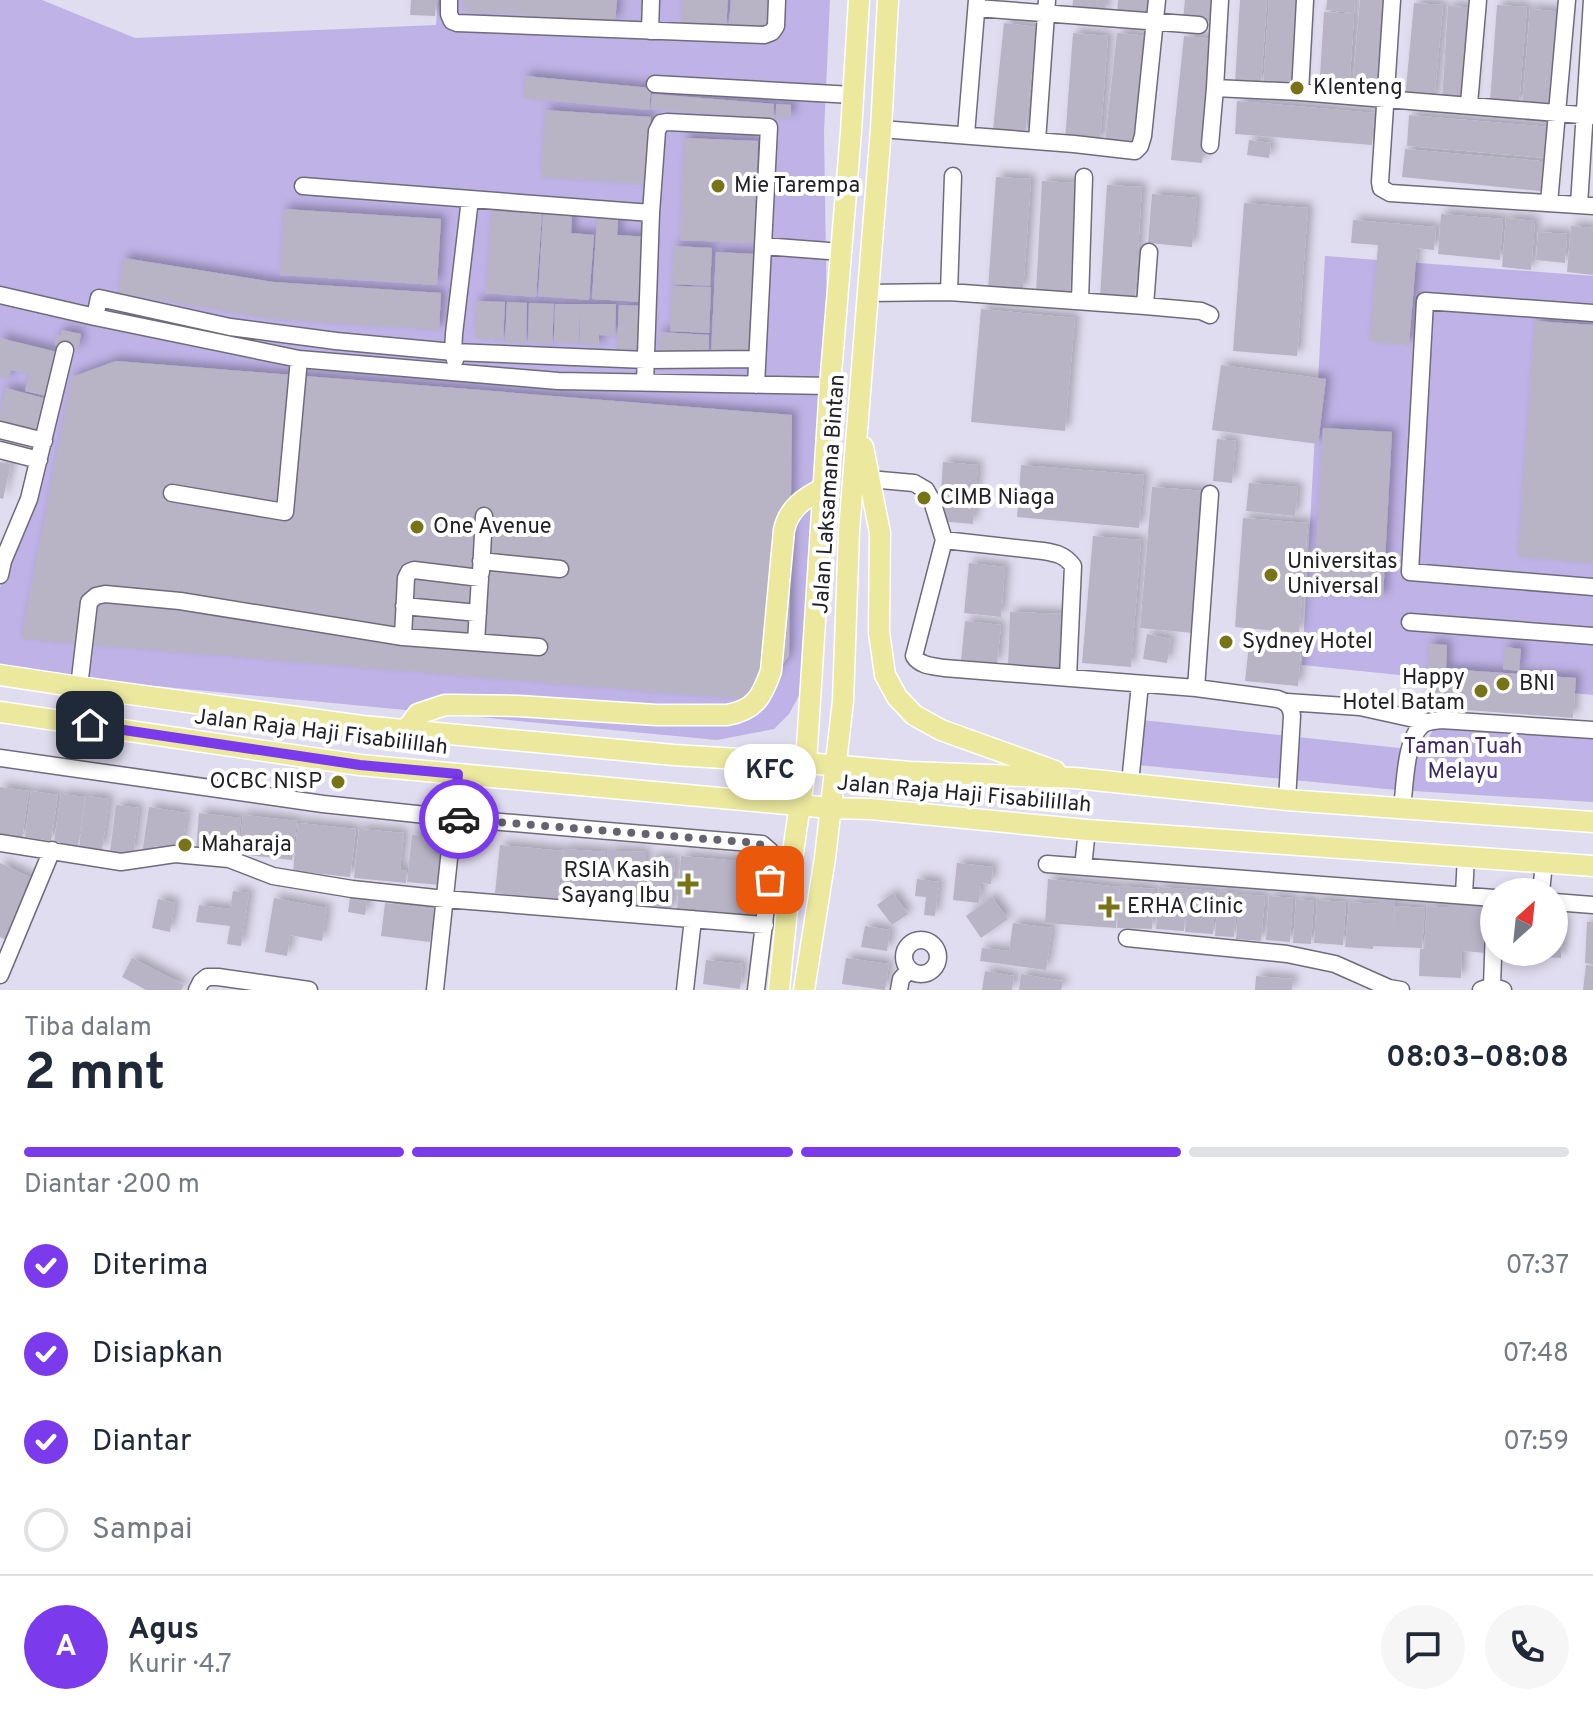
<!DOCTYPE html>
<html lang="id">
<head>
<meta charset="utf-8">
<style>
	body { margin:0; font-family:Overpass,sans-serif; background:#f6f6f7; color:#1f2937; height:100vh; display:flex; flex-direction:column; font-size:30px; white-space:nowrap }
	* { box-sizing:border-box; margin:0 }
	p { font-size:26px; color:#747a83 }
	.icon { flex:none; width:44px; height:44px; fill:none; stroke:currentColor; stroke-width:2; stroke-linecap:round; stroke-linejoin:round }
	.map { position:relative; height:990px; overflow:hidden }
	.drawer { display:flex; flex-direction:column; background:#fff; flex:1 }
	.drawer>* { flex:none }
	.needle { width:52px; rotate:27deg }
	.tools { position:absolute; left:1480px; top:878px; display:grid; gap:16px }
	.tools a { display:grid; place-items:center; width:88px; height:88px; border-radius:50%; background:#fff; box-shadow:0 4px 12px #0003; font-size:40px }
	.pin { position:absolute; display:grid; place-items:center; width:68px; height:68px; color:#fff; margin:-34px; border-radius:16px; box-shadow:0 4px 12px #0006 }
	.courier { position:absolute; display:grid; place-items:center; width:80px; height:80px; margin:-40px; border:6px solid #7c3aed; border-radius:50%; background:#fff; color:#222; box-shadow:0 2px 10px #0007 }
	.bubble { position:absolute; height:56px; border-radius:28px; background:#fff; box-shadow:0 4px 12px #0003; font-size:26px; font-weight:700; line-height:56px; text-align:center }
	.headline em { font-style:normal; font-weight:700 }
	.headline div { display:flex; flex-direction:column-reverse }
	.headline { display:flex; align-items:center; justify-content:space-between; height:136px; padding:0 24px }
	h1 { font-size:52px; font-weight:700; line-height:60px }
	.bar { display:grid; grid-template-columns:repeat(4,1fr); gap:12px 8px; align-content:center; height:96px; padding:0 24px }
	.bar i { height:10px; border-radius:6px; background:#e0e1e3 }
	.bar .selected { background:#7c3aed }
	.bar p { grid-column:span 4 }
	.line { display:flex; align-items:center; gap:20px; padding:0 24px; border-top:2px solid #e0e1e3 }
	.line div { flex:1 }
	.round { display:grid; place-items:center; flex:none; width:84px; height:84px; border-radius:42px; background:#f6f6f7 }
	ol { padding:0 24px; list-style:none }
	li { display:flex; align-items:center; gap:24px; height:88px }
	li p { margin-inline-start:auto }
	li .icon { padding:8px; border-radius:50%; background:#7c3aed; color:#fff; stroke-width:4 }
	li:last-child { color:#747a83 }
	li i { width:44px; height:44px; border:4px solid #e0e1e3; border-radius:50% }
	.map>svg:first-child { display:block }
</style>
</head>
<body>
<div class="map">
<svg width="1593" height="990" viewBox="0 0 1593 990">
	<defs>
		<filter id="shadow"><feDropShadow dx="5" dy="-5" stdDeviation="4" flood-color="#0004"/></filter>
	</defs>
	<rect width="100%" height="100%" fill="#e1ddf0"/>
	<path fill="#beb2e6" d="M0 0H42L135 38 436 25 438 0H830L824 132 828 386 818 661 789 714 774 729 717 740 0 671V588L34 436 0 427Z
		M1325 256 1593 276V695L1302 665Z
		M1142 720 1427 751 1430 735 1435 727 1593 736V802L1397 790 1138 765Z"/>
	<path fill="#b8b4c6" filter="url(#shadow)" d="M411 0H436L435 16 410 15Z
		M464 0H617L615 22 463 11Z
		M683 0H728L726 27 681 23Z
		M731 0H769L767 27 729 24Z
		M1073 0H1106L1105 13 1072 9Z
		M1118 0H1152L1151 17 1117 14Z
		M1185 0H1217L1215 22 1183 19Z
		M1240 0H1267L1261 85 1235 83Z
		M1269 0H1306L1300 89 1263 87Z
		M1327 0H1355L1354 13 1326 10Z
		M1360 0H1387L1380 93 1352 91Z
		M1414 3 1443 5 1434 102 1405 99Z
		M1497 5 1527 7 1519 105 1490 102Z
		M1448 6 1477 8 1471 104 1442 102Z
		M1530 9 1565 12 1556 110 1522 107Z
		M1324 12 1354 14 1349 94 1319 92Z
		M1004 23 1037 27 1025 134 993 130Z
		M1073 33 1108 36 1100 143 1065 140Z
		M1117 33 1148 36 1137 145 1105 141Z
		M1184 36 1215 39 1202 163 1171 160Z
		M525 76 651 88 649 110 523 98Z
		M652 94 774 104 773 119 651 109Z
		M1237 101 1374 113 1372 145 1235 134Z
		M776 104 791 105V118H776Z
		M545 110 651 117 647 184 541 177Z
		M1409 115 1550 127 1548 158 1407 146Z
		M684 138 758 141 754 243 680 240Z
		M1249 140 1271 143 1269 158 1247 155Z
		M1405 149 1551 162 1549 192 1402 177Z
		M996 177 1031 179 1023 291 988 289Z
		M1042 181 1076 183 1070 295 1036 292Z
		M1107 185 1142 187 1135 299 1100 297Z
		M1152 194 1197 198 1192 247 1148 243Z
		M1244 203 1308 208 1297 356 1233 351Z
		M284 209 441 219 437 285 280 275Z
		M492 211 542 214 536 297 486 293Z
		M543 214 572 216 571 233 594 235 589 300 538 296Z
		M1441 214 1503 219 1500 260 1438 254Z
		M597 217 618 219 617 235 648 237 644 302 592 299Z
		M1506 218 1535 221 1531 270 1502 267Z
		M1353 220 1436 227 1434 250 1417 248 1409 345 1370 341 1378 245 1351 243Z
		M1571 226 1593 228V275L1567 272Z
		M1538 232 1567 234 1565 263 1536 260Z
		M674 246 712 248 710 286 672 284Z
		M716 252 755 254 753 310H750L748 356 711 355Z
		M124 258 273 282 441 293 439 330 271 319 118 293Z
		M672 286 711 287 709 333 670 331Z
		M476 301 505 302 503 340 475 338Z
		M507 302 527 303 526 343 505 342Z
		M529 303 554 304 552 344 528 343Z
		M555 304H616L615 336 599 335V346L580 345V311L579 343 554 342Z
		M619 305 645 306 643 350 617 349Z
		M981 309 1075 318 1065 431 971 422Z
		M1535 321 1593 325V563L1518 557Z
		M62 330 81 334 78 350 55 345 57 335 61 336Z
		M660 332 709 335V358L659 356Z
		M0 338 57 352 46 396 25 391 29 374 11 370 8 379 0 378Z
		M116 361 792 415 789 656 754 700 21 639 72 377Z
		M1221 365 1326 379 1318 444 1212 430Z
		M6 388 51 400 42 434 0 424V412Z
		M1323 428 1392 432 1383 598 1314 594Z
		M1217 439 1236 441 1232 483 1213 481Z
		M0 462 11 464 3 499 0 498Z
		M943 462 978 465 973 524 939 521Z
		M1021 465 1144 475 1139 528 1017 517Z
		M1249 483 1298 487 1295 516 1246 511Z
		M1152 487 1205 491 1193 633 1140 628Z
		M1243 518 1308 523 1299 633 1235 627Z
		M1093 536 1141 540 1131 667 1082 663Z
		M969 563 1005 567 1001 617 964 613Z
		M1010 612 1064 614 1062 669 1008 667Z
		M965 621 1001 625 997 664 961 660Z
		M1147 634 1171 639 1167 663 1143 659Z
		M1429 644 1447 645 1446 669 1576 678 1573 718 1425 707Z
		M1249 645 1301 650 1298 686 1245 681Z
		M1505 647 1521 649 1519 671 1503 669Z
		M0 787 29 791 22 839 0 836Z
		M31 791 58 795 51 841 25 837Z
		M61 794 85 797 78 846 54 842Z
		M86 796 109 799 102 850 79 847Z
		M116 805 139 808 133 855 110 852Z
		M149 807 187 813 181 850 154 846 153 855 142 854Z
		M199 813 241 818 237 852 196 848Z
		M243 815 297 821 292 860 239 854Z
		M298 823 356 829 350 877 293 871Z
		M359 829 404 833 400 870H407L406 883 354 878Z
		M412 835 449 839 440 885 407 882Z
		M500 845 563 851 558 899 495 893Z
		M564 849 606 852 603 902 561 899Z
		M608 851 646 852 644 907 606 906Z
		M681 856 762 863 758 916 677 910Z
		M652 857 675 859 671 912 648 910Z
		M0 863 38 881 10 942 0 937Z
		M957 863 993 867 991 884 981 883 979 903 953 900Z
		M917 879 939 882 935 916 924 915 926 897 915 896Z
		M1048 879 1119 887 1116 928 1045 923Z
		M1120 886 1155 889 1152 929 1117 928Z
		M1159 887 1187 889 1184 931 1156 929Z
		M1188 889 1216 891 1213 934 1185 932Z
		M233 891 249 893 241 946 227 944 230 926 196 922 199 905 230 909Z
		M1218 891 1238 893 1234 937 1215 936Z
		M893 893 908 914 892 925 877 905Z
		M1239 894 1265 896 1261 941 1236 939Z
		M1269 896 1293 898 1290 942 1266 940Z
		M992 897 1008 919 981 938 966 916Z
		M274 898 327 908 322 941 290 935 287 956 265 952Z
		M350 898 367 901 365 915 348 912Z
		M158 899 175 903 170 932 152 928Z
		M1296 899 1314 901 1311 944 1293 943Z
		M1377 899 1395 900 1393 930 1396 906 1425 908 1422 948 1373 946V949L1345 947 1349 902 1377 904Z
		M1317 900 1346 902 1343 945 1314 943Z
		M385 903 434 909 430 942 381 936Z
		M1448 904 1490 907 1487 953 1462 951 1461 978 1419 976 1420 949H1424L1427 906 1448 908Z
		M1554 919H1563L1561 958 1526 956V952H1554Z
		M1587 922H1593V964L1585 963Z
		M1013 923 1052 928 1046 970 980 961 982 948 1009 951Z
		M865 926 890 930 887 951 861 947Z
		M132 958 184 985 181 990H146L122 977Z
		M846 958 889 964 885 990 842 984Z
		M706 960 743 964 740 989 703 984Z
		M1586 965 1593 966V990H1583Z
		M985 971 1014 976 1012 990H982Z
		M1021 974 1063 981 1061 990H1019Z
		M1256 976 1293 979 1292 990H1255Z"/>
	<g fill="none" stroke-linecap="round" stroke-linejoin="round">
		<g stroke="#6f6b7c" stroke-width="19">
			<path id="minor" d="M449 0V14L452 21 457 23 764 35 772 32 776 26 777 0
				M1392 0 1380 182 1381 188 1390 193 1593 206
				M977 8 1199 25
				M650 31 651 0
				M655 84 853 95
				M1215 88 1300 92 1593 116
				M1300 92 1305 0
				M1469 104 1478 0
				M881 129 1074 144 1135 151 1140 146 1143 136 1157 0
				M966 134 977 0
				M1037 141 1047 0
				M1210 145 1215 88 1220 0
				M303 186 651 213
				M1549 203 1567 0
				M1579 205 1592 0
				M763 246 842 252
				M949 292 953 176
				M867 293 949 292 1145 306 1201 311 1210 315
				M0 295 95 317 299 359 558 381 830 386
				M1080 301 1084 177
				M1145 306 1149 252
				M1593 313 1425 301 1410 572 1593 587
				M95 317 99 298 230 327 336 341 453 352 646 360 757 359
				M455 360 453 352 454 334 470 199
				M645 383 651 213 657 131 661 123 667 122 769 127 756 385
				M0 430 44 441
				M0 450 39 460
				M869 479 914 483 926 490 932 501 944 540 914 656C920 666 933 666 944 668L1196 688 1278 699C1287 702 1291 706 1292 716L1287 800
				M172 493 285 512 299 359
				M944 540 1043 551C1056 553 1065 555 1073 566L1068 677
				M481 561 560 569
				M481 572 484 516
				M0 575 3 561 29 499 65 350
				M404 606 478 613
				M1410 622 1593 636
				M403 637 406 578 409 572 414 570 480 578 476 642
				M79 687 89 602 96 596 105 594 180 601 403 637 539 647
				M1196 688 1210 494
				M1287 702 1360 707 1428 722
				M0 758 323 804 454 818 762 844 770 851 772 858 756 990
				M1130 783 1140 684
				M1402 808C1405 786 1405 740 1422 725 1427 721 1434 721 1441 720L1593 730
				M0 843 121 862 175 854 229 859 273 876 352 889 445 899 765 925
				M1047 864 1494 898
				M1083 867 1087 830
				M1541 892 1544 863
				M1464 895 1466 856
				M1554 902 1593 905
				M1127 938 1287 954 1335 964 1389 988 1401 990
				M904 957a17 17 0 1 1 34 0a17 17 0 1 1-34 0Z
				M0 975 52 850
				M1492 986 1494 929
				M197 990 201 982 207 977H218L309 990
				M435 990 458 774
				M685 990 693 919
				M899 990 901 979 909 970
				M1481 990 1492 986 1503 990"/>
		</g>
		<g stroke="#fff" stroke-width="23">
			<path id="major" d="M863 447 880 533 879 632 885 675 897 697 914 715 941 730 1055 771
				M0 675 79 687 362 726 674 755 806 763 910 772 1075 778 1287 800 1593 822
				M0 712 360 765 830 808 871 809 1087 830 1593 866
				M407 729 418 714 445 705H455L519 706 656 715H727C755 710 762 697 771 671L784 530C789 508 804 498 824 488
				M779 990 792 859 806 763 830 386 851 132 859 0
				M804 990 825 858 843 701 849 531 881 129 888 0"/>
		</g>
		<use href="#minor" stroke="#fff" stroke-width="16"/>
		<use href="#major" stroke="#ece99f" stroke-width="20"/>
	</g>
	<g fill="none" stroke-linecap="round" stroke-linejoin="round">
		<path stroke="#65636e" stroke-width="8" stroke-dasharray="0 14.4" d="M459 819 757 843 766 847 772 854 770 880"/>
		<path stroke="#7c3aed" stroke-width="10" d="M90 725 360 765 458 774 454 818 459 819"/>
	</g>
	<g fill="#787317" stroke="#fff" stroke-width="3">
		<circle cx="1297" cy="88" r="8"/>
		<circle cx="718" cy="186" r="8"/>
		<circle cx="924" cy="498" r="8"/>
		<circle cx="417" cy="527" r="8"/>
		<circle cx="1271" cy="575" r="8"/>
		<circle cx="1226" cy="642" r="8"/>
		<circle cx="1503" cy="684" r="8"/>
		<circle cx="1481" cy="691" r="8"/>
		<circle cx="338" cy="782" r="8"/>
		<circle cx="185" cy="845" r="8"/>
		<path d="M684 872h8v8h8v8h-8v8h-8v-8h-8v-8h8z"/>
		<path d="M1105 895h8v8h8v8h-8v8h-8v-8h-8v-8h8z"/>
	</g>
	<g text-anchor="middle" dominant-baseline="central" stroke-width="8" stroke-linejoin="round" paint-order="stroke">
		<g font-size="22" fill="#222128" stroke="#fff" text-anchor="start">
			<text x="1313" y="88">Klenteng</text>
			<text x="734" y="186">Mie Tarempa</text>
			<text x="940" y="498">CIMB Niaga</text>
			<text x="433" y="527">One Avenue</text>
			<text x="1287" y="562">Universitas<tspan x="1287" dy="25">Universal</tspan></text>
			<text x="1242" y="642">Sydney Hotel</text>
			<text x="1465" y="678" text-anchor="end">Happy<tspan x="1465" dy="25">Hotel Batam</tspan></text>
			<text x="1519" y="684">BNI</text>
			<text x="322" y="782" text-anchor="end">OCBC NISP</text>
			<text x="201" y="845">Maharaja</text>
			<text x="670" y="871" text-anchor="end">RSIA Kasih<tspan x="670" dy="25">Sayang Ibu</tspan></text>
			<text x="1127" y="907">ERHA Clinic</text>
		</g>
		<g font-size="22" fill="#222128" stroke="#fff">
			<text transform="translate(830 494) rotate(-86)">Jalan Laksamana Bintan</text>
			<text transform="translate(321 733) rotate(7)">Jalan Raja Haji Fisabilillah</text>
			<text transform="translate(964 795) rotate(5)">Jalan Raja Haji Fisabilillah</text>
		</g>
		<g font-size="22" fill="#3e276b" stroke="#fff">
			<text x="1463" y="747">Taman Tuah<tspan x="1463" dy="25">Melayu</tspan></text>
		</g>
	</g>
</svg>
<div class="tools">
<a><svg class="needle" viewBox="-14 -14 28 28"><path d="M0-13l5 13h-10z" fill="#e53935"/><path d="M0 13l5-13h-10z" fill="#747a83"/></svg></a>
</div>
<div class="pin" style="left:770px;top:880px;background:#ea580c"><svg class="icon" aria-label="bag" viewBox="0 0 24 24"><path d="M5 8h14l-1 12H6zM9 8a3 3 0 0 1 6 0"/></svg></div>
<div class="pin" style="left:90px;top:725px;background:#1f2937"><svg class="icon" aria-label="home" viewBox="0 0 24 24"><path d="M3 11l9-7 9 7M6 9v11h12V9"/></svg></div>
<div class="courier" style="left:459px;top:819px"><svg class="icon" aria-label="car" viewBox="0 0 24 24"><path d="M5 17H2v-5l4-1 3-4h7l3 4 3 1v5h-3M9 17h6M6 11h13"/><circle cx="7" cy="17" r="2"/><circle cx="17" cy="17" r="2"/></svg></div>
<div class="bubble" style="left:724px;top:744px;width:92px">KFC</div>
</div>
<section class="drawer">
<div class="headline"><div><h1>2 mnt</h1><p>Tiba dalam</p></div><em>08:03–08:08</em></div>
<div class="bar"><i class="selected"></i><i class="selected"></i><i class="selected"></i><i></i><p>Diantar · 200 m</p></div>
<ol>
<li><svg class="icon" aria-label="check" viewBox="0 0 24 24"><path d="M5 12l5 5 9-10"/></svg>Diterima<p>07:37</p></li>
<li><svg class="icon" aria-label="check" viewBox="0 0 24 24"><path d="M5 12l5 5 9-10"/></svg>Disiapkan<p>07:48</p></li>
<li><svg class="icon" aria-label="check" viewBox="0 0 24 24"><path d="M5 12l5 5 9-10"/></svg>Diantar<p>07:59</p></li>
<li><i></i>Sampai</li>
</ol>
<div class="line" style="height:144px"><b class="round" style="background:#7c3aed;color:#fff">A</b><div><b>Agus</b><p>Kurir · 4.7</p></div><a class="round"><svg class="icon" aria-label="chat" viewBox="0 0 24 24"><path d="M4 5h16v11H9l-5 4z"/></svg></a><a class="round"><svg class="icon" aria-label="phone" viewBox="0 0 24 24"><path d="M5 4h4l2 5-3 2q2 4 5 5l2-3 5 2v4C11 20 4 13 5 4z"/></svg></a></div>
</section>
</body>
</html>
